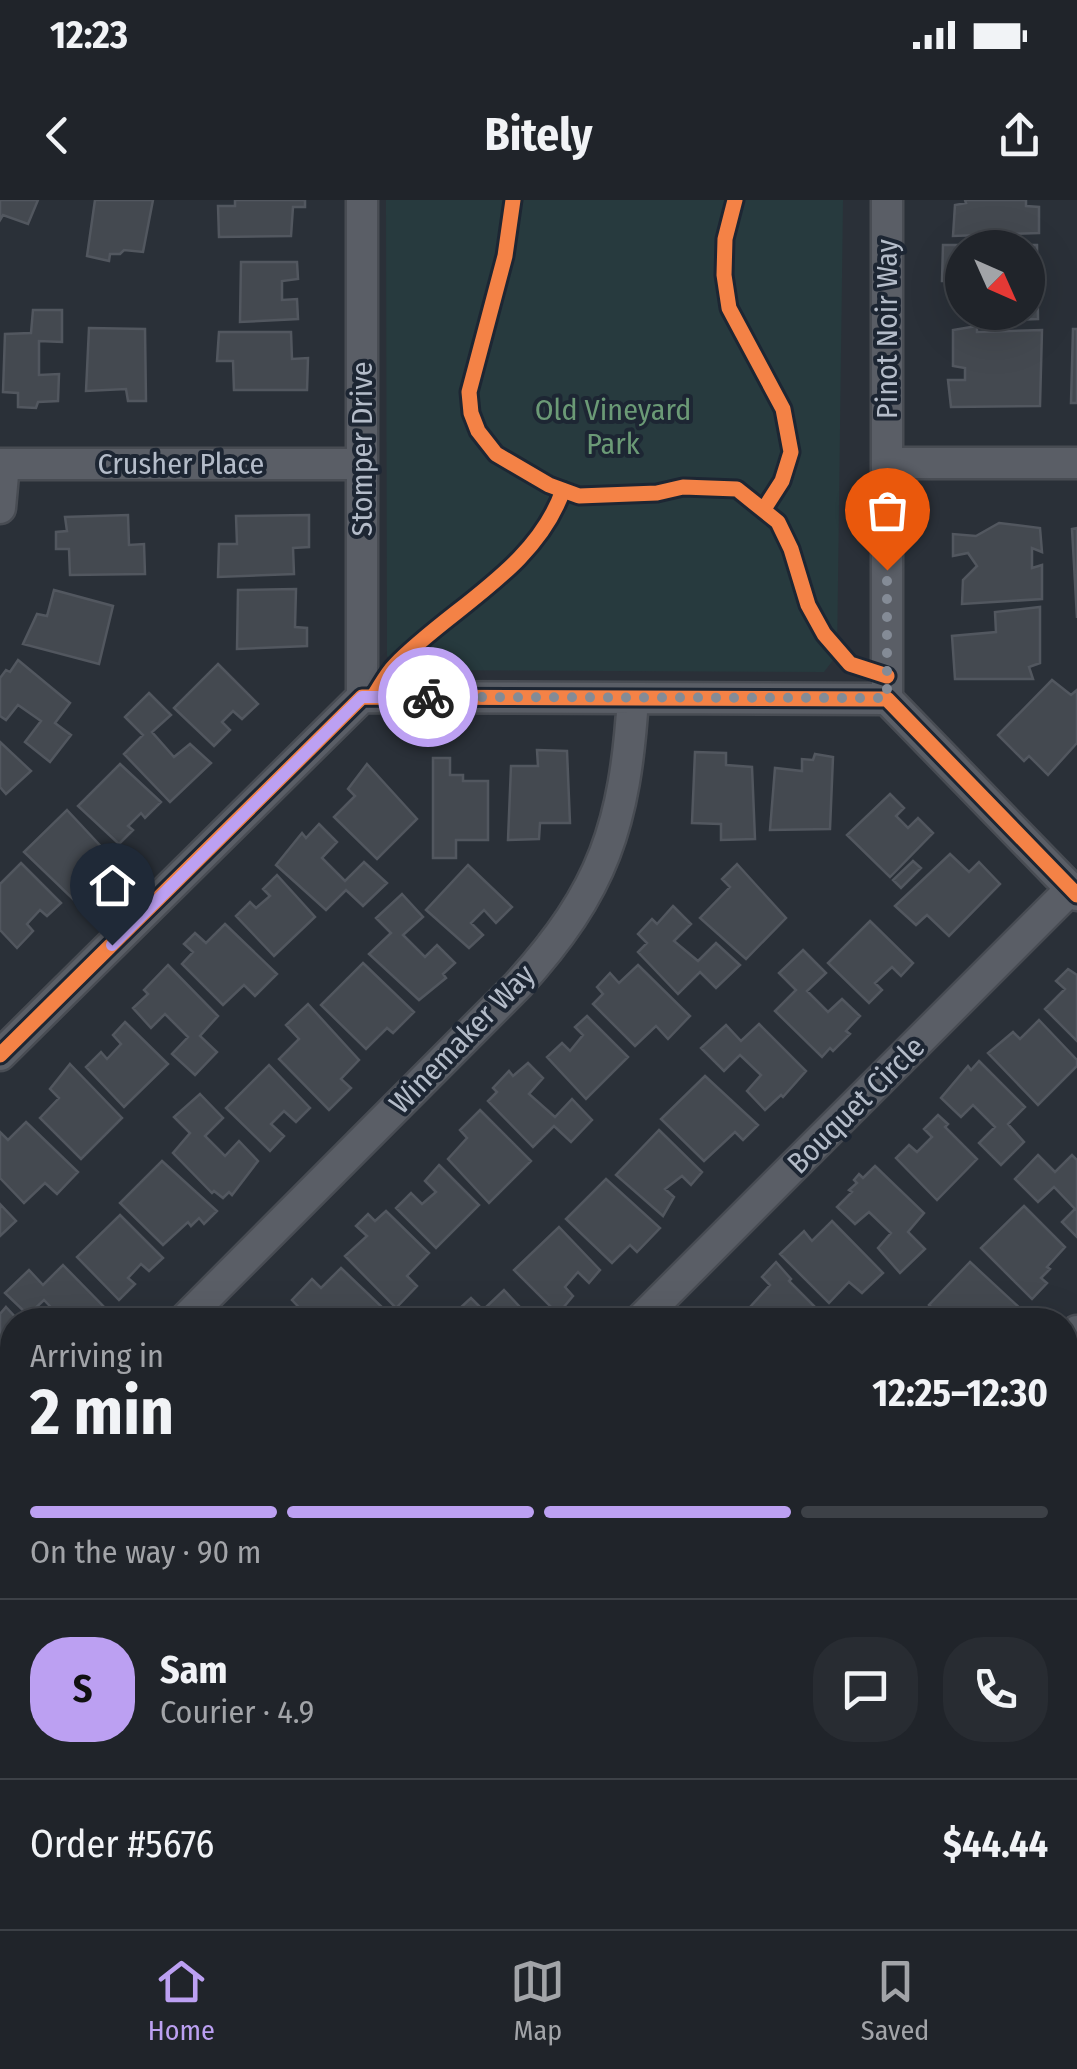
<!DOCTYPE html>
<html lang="en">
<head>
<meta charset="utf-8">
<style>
	body { margin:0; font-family:"Fira Sans Condensed",sans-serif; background:#282c32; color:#f1f3f6; height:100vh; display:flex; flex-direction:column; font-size:38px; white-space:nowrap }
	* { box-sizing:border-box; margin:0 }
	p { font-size:32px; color:#a2a4a8 }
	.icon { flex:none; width:55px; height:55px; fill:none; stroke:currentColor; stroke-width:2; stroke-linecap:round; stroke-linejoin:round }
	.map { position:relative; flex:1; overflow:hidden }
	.drawer { position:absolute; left:0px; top:1108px; width:1078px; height:622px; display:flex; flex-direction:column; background:#20242a; border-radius:40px 40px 0 0; box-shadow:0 10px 40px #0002,0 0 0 2px #3d4147 }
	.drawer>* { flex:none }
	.needle { width:65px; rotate:135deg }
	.controls { position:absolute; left:945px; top:30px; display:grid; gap:20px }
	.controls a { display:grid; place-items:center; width:100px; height:100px; border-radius:50%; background:#20242a; box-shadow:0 10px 40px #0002,0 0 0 2px #3d4147; font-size:50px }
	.pin { position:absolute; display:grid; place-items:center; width:85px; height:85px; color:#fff; margin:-102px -42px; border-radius:50% 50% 50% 0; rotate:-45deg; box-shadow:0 0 10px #0007 }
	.pin .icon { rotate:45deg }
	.courier { position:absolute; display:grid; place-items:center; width:100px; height:100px; margin:-50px; border:8px solid #bca0f2; border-radius:50%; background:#fff; color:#222; box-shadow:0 2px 12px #0007 }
	.summary em { font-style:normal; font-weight:700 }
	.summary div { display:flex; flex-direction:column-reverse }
	.summary { display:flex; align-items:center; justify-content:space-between; height:170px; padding:0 30px }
	h1 { font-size:65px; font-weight:700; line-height:75px }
	.bar { display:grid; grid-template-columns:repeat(4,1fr); gap:15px 10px; align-content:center; height:120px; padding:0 30px }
	.bar i { height:12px; border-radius:8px; background:#3d4147 }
	.bar .active { background:#bca0f2 }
	.bar p { grid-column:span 4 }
	.line { display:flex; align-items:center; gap:25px; padding:0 30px; border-top:2px solid #3d4147 }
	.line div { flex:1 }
	.round { display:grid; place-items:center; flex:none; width:105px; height:105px; border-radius:40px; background:#282c32 }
	.status { display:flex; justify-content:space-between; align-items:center; height:70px; padding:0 50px; background:#20242a; direction:ltr }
	.status svg { height:28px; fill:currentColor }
	header { display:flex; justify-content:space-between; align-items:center; height:130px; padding:0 30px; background:#20242a; font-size:45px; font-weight:700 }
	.dock { display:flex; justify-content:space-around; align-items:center; height:140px; border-top:2px solid #3d4147; background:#20242a; font-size:28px; color:#a2a4a8 }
	.dock a { display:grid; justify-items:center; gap:5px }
	.dock .active { color:#bca0f2 }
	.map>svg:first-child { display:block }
</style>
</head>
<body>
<div class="status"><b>12:23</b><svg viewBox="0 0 49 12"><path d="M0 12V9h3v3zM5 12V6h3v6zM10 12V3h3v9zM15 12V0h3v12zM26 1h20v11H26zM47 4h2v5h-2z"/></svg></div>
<header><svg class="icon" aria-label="back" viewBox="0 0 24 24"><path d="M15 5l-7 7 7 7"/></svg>Bitely<svg class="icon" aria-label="share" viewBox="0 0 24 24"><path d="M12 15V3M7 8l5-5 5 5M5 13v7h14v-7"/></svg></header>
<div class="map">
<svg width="1077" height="1729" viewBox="0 0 1077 1729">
	<rect width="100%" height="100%" fill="#2a3038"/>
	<path fill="#273a3e" d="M386 0H843L837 455 824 472 397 470 387 456Z"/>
	<path fill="#444950" stroke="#52575f" stroke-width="2.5" d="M0 0H38L28 24 3 15 0 20Z
		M95 0H153L143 52 124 50 120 54H110L109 61 87 56Z
		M235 0H305V7H293L291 36 219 37 218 6H235Z
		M965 0H1026V6L1039 7V33L953 36 955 5 966 3Z
		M943 45H1037L1038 119 978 121V112H1028V48H962V81H942Z
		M241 62H297L298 79 282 81V100L297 99 298 119 240 122Z
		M33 110H62V142L39 141V175L59 174 58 201 38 202 36 208 18 207V193L3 192 5 134 31 133Z
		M977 126V132L1042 130 1040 206 951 207 948 180H965V168L953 166V130Z
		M89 128 145 129 146 201H128L126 189 86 191Z
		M1073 129H1077V203H1071Z
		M219 132H291L292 159 308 158 307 190H234L233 161H217Z
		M128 315 129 345 144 344 145 374 70 375 69 349H56V332L67 331 65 317Z
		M309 315V347L293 348 294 374 218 377 219 344H237L236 316Z
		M999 323 1040 328 1042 352 1032 348V368L1042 365V399L962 404 963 380 977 366 968 353 953 356V334L976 336Z
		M1077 328V418L1072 329Z
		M296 389 295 427 307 428V446L237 449 238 390Z
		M54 390 113 406 99 464 23 444 37 414 47 416Z
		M1040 407V463L1029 467 1033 479H955L952 436 996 432 995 412Z
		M18 460 70 503 55 523 71 535 50 562 25 542 41 521 18 505 6 520 0 516V478L6 470 10 472Z
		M218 464 258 504 242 519 233 511 222 522 230 530 214 546 174 508Z
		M1052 480 1071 495 1077 490V543L1048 575 1029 556 1024 561 998 535Z
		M149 493 171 515 152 532 174 557 190 544 211 563 170 602 124 554 143 535 125 517Z
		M0 542 31 571 6 594 0 587Z
		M537 550 567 551 570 623H540L539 639 508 640 511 566H538Z
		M695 552 726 553V565L752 567 755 639 721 640V624L692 623Z
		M815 554 833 557 830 629 770 630 775 568 802 571V559L813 560Z
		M433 558H450V575H463V581H488V640H456V658H433Z
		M120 564 161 602 145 618 141 613 128 626 133 630 119 644 78 606Z
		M367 564 417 619 377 659 334 617 355 596 348 589Z
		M890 594 904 608 896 616 908 628 918 618 933 633 890 677 847 635Z
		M67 610 108 654 80 682 87 689 76 702 24 652Z
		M319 624 337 642 322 658 345 681 364 662 387 683 363 706 346 690 326 710 276 665 302 633 306 638Z
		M950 654 969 672 979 662 1000 684 949 736 927 715 916 725 895 706Z
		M913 661 921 668 901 688 893 680Z
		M21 663 61 703 47 716 40 710 27 724 33 731 17 748 0 730V684Z
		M737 664 786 718 746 759 700 718 730 687 722 679Z
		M468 665 512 707 496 723 484 710 471 723 483 735 469 748 426 710Z
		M277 675 315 717 274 756 236 716 250 702 256 708 270 696 263 689Z
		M402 694 423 717 403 735 425 757 437 745 455 763 443 774 446 778 419 800 369 754 391 733 376 718Z
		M673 706 691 724 674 741 698 761 716 743 740 765 716 788 700 772 678 794 638 752 647 743 638 734 652 719 657 724Z
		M870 721 913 763 901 776 892 767 875 783 882 790 869 803 828 763Z
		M225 724 277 774 255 796 244 785 223 805 182 764 193 752 184 744 195 733 206 743Z
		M803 750 826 773 807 791 828 812 842 799 860 816 846 831 850 834 833 851 830 848 822 857 775 811 796 790 779 773Z
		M363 763 414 812 393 833 387 828 366 849 321 805Z
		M168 765 218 816 200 836 217 852 195 875 172 854 188 837 165 814 151 828 133 808 148 794 144 790Z
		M638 765 690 816 668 839 656 826 635 846 593 804 603 794 597 787 610 773 619 783Z
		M1068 769 1077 775V841L1045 809 1065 789 1056 781Z
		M308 804 359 860 341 879 351 888 329 910 279 859 299 839 286 825Z
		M587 816 628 857 586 899 547 857 562 843 570 851 583 835 575 827Z
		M1039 820 1077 860V866L1038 905 988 853 1013 832 1020 839Z
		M125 822 168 864 124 907 86 867 101 852 107 859 121 844 113 835Z
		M759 824 806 871 783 897 781 895 765 910 747 891 761 875 740 855 724 871 701 848 726 825 741 841Z
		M979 861 1025 907 1008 924 1024 942 1001 965 979 943 995 927 973 905 961 917 941 898 968 866 971 870Z
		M528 863 543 878 529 894 555 917 572 899 592 920 571 942 554 926 533 947 488 901 497 892 493 888 509 871 513 876Z
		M70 864 122 918 81 959 40 918 59 898 50 889Z
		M269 865 310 908 296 922 284 911 271 924 284 936 270 951 226 908Z
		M705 876 758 925 743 940 735 932 704 961 661 919Z
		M200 894 223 918 205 936 225 956 239 941 258 961 232 995 229 992 223 998 214 991 212 993 173 953 190 933 174 917Z
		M480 910 531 961 489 1003 448 959 467 938 460 930Z
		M938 915 948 924 945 927 977 959 937 1000 896 958 909 945 917 952 932 937 924 929Z
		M26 922 78 972 57 994 45 983 24 1003 0 978V932L8 940Z
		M659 930 702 972 691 985 682 976 665 989 674 997 663 1016 616 975Z
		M1038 955 1055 972 1072 955 1077 960V1037L1062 1022 1075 1009 1054 987 1038 1002 1015 979Z
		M162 961 217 1011 204 1024 199 1018 191 1026 188 1022 163 1045 120 1003Z
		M439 965 479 1005 436 1048 396 1008 411 993 422 1004 436 992 425 981Z
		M875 966 924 1013 908 1032 925 1049 900 1073 878 1048 891 1033 869 1012 855 1024 837 1007 852 992 849 990 857 983 854 980 859 974 863 978Z
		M606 979 660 1028 637 1052 630 1045 612 1063 566 1019Z
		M0 1004 16 1021 0 1036Z
		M1024 1006 1065 1047 1047 1067 1050 1069 1041 1078 1047 1083 1032 1099 981 1048Z
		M386 1011 429 1053 407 1076 417 1086 396 1108 345 1056 367 1036 356 1026 368 1014 375 1021Z
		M120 1015 163 1058 149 1071 141 1064 128 1078 135 1084 119 1100 77 1057Z
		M832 1021 883 1073 862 1093 849 1082 829 1103 780 1054 804 1031 812 1041Z
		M559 1027 600 1070 589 1083 578 1072 565 1087 573 1096 558 1114 514 1070Z
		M776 1062 791 1079 789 1081 824 1116 820 1120H744L741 1117 770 1085 762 1077Z
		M970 1062 1023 1111 1015 1120H944L929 1105Z
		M63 1065 109 1112 101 1120H63L44 1100 28 1115 5 1093 29 1070 43 1085Z
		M341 1068 384 1109 373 1120H311L292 1100 312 1079 321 1088Z
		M504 1090 532 1120 448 1119 471 1098 483 1110Z
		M6 1107 18 1120H12V1196L0 1184V1114Z
		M1065 1245 1077 1256V1302L1065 1314Z
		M0 1419 12 1432V1492L1 1505Z
		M1065 1525 1077 1538V1548L1065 1560Z
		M12 1538V1622L0 1609V1582L8 1574 0 1566V1552Z
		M1077 1555V1600L1065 1612V1567Z
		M237 1718H320L308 1729H248Z
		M336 1718H372L375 1721 367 1729H325Z
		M578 1718H643L651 1725 647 1729H567Z"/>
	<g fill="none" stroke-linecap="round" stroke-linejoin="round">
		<g stroke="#484c53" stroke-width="35">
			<path id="minor" d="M362 0V497
				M887 263H1077
				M0 264H362
				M0 308 4 264
				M887 499V0
				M0 855 362 497 887 499 1077 695
				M184 1120 518 785C604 690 625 625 633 498
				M640 1120 1071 689
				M1065 1143 1077 1131
				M0 1304 12 1291
				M150 1718 161 1729
				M477 1729 489 1718"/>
		</g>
		<use href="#minor" stroke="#5a5e66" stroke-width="30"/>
		<g stroke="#1d2633" stroke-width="21">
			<path id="cycleway" d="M513 0 505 56 469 192 471 213 478 231 496 254 549 285 579 296 657 293 683 287 737 289 778 322 791 349 808 405 824 434 850 464 887 476
				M735 0 725 39 724 75 729 108 783 209 791 252 782 281 764 309
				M373 497C380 487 386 474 395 465 450 408 536 369 563 290
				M0 855 362 497 887 499 1077 695"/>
		</g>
		<use href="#cycleway" stroke="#f48246" stroke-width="15"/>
	</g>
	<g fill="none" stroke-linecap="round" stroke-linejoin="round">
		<path stroke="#848b96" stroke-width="10" stroke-dasharray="0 18" d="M428 497 887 498V370"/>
		<path stroke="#bca0f2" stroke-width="12" d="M112 745 362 497H428"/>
	</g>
	<g text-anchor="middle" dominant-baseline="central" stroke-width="8" stroke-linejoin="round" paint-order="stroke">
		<g font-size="30" fill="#b4bcc9" stroke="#1d2633">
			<text transform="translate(887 129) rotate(-90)">Pinot Noir Way</text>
			<text transform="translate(362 249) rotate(-90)">Stomper Drive</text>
			<text x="181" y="264">Crusher Place</text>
			<text transform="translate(462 839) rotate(-46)">Winemaker Way</text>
			<text transform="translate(856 905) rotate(-45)">Bouquet Circle</text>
		</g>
		<g font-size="30" fill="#6b9a76" stroke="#1d2633">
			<text x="613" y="210">Old Vineyard<tspan x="613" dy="34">Park</tspan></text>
		</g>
	</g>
</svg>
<div class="controls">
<a><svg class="needle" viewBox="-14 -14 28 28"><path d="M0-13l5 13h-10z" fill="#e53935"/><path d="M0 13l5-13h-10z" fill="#a2a4a8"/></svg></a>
</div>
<div class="pin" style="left:887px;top:370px;background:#ea580c"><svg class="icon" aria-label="bag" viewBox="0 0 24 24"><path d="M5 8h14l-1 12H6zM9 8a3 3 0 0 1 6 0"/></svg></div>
<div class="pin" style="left:112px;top:745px;background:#1f2937"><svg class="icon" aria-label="home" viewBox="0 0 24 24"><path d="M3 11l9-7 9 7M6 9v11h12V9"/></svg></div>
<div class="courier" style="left:428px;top:497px"><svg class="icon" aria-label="bike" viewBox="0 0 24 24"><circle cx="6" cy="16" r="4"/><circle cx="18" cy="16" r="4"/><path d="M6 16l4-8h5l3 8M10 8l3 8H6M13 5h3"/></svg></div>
<section class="drawer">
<div class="summary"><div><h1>2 min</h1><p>Arriving in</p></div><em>12:25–12:30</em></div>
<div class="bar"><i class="active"></i><i class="active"></i><i class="active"></i><i></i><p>On the way · 90 m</p></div>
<div class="line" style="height:180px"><b class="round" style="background:#bca0f2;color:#111">S</b><div><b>Sam</b><p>Courier · 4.9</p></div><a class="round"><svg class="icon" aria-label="chat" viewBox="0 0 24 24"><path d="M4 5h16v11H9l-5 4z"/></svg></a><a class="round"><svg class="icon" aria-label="phone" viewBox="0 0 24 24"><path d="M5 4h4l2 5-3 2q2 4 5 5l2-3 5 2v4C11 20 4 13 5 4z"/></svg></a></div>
<div class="line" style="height:130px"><div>Order #5676</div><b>$44.44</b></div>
</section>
</div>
<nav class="dock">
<a class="active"><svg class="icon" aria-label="home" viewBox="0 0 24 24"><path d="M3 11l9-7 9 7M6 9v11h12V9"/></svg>Home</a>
<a><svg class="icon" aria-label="map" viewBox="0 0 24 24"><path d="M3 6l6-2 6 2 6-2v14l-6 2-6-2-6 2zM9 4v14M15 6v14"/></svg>Map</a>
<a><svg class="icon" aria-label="saved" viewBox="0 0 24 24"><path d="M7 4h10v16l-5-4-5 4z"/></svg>Saved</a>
</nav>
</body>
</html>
